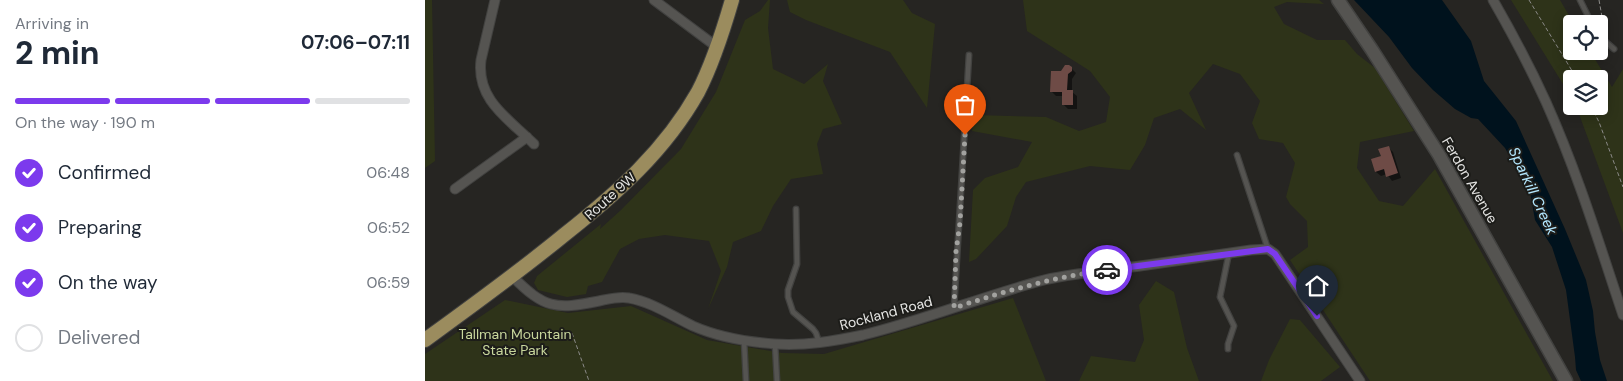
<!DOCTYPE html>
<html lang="en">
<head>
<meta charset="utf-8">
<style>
	body { margin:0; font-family:"DM Sans",sans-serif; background:#f2f2f3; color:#1f2937; height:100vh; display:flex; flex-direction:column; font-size:19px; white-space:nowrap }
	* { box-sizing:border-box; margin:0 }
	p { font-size:16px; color:#747a83 }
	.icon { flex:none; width:28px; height:28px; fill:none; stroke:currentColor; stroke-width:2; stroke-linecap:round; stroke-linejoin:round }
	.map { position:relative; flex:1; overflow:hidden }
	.drawer { display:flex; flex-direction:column; background:#fff; width:425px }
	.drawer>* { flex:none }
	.controls { position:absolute; left:1138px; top:15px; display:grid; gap:10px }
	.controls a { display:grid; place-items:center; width:45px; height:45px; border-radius:5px; background:#fff; box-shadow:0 2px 12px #0003; font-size:25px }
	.pin { position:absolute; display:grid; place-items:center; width:42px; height:42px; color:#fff; margin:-51px -21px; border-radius:50% 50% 50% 0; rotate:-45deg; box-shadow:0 0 5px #0007 }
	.pin .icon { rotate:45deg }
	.courier { position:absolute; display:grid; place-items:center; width:50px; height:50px; margin:-25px; border:4px solid #7c3aed; border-radius:50%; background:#fff; color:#222; box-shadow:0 1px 6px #0007 }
	.overview em { font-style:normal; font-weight:700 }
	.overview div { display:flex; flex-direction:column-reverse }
	.overview { display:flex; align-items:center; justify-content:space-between; height:85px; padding:0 15px }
	h1 { font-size:32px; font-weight:700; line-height:38px }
	.bar { display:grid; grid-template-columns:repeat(4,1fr); gap:8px 5px; align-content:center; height:60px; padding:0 15px }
	.bar i { height:6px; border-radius:4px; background:#e0e1e3 }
	.bar .active { background:#7c3aed }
	.bar p { grid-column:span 4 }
	ol { padding:0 15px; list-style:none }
	li { display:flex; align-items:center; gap:15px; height:55px }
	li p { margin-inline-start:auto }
	li .icon { padding:5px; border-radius:50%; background:#7c3aed; color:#fff; stroke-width:4 }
	li:last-child { color:#747a83 }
	li i { width:28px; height:28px; border:2px solid #e0e1e3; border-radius:50% }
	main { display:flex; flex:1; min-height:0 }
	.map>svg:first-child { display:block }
</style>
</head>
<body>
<main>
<section class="drawer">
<div class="overview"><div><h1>2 min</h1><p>Arriving in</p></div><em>07:06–07:11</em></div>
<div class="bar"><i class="active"></i><i class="active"></i><i class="active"></i><i></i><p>On the way · 190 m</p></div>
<ol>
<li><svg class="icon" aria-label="check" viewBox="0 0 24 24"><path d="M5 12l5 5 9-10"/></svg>Confirmed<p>06:48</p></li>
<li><svg class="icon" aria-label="check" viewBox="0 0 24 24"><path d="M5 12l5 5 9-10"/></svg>Preparing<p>06:52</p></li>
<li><svg class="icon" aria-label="check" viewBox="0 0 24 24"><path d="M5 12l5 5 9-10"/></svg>On the way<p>06:59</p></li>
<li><i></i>Delivered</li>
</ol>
</section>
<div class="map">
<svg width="1198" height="381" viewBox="0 0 1198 381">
	<rect width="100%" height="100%" fill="#262522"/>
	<path fill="#2e3319" d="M0 0H7L10 161 0 168Z
		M343 0H345L343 28 348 69 379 84 403 64 398 81 417 124 398 129 392 144 398 174 366 179 348 206 336 231 308 242 302 267 283 309 296 271 284 241 240 235 214 239 195 249 177 282 163 286 161 294 142 297 113 290 109 283 112 276 176 224 175 229 196 210 256 149 291 92 320 20 335 11Z
		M362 0H478L487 13 510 24 502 108 465 52 381 20 365 12Z
		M598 0H894L899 4 862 2 849 7 859 24 892 40H920L932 54 950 68 989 131 935 142 932 168 954 201 978 206 1010 169 1128 381H945L865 260 883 247 882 221 865 204 861 197 870 163 858 143 834 139 827 123 835 101 815 74 788 64 764 93 781 130 755 109 729 118 720 145 705 170 665 166 601 182 591 197 582 226 551 259 544 262 548 190 560 178 593 167 607 142 547 131 550 115 621 117 654 131 681 122 685 97 665 71 602 31Z
		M1086 0H1135L1149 24H1146V51H1165L1187 87 1198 69V233L1151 106H1174V79H1146V97Z
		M731 281 749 292 762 348 774 381H654L666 356 710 362 719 340 714 305Z
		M588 298 621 381H0V354L80 300 143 313 206 306 282 340 357 353 399 354Z
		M865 319 875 320 915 367 896 381H836L844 360Z"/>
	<path fill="#00121d" d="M929 0H1017L1046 41 1059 81 1091 121 1140 229 1161 280 1168 311 1170 332 1175 360 1182 381H1156L1151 370 1150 357 1141 290 1127 247 1110 220 1105 192 1080 148 1053 119 1046 118 1030 109 1008 90 987 68 964 37Z"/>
	<path fill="#0007" d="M644 66 651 73 647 79V92L652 96V109H643L638 104V96H631L627 92 637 72Z
		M963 147 968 152 976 178 967 181 962 174 956 176 951 172 948 160 957 157Z"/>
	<path fill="#6e4b46" d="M640 65H644L647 67V71L643 74 642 90H648V105H637V92H625L626 71H636Z
		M964 146 973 173 961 177 959 169 950 172 946 159 956 156 953 149Z"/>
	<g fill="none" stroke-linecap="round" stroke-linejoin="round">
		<g stroke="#424240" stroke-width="7">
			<path id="lane" d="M1155 0 1167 24
				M1174 36 1189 49
				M812 155 843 249
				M371 209 372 264 363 290V297L368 312 388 329 391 333 394 342
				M529 308 544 55
				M319 340 321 381
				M350 344 352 381
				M803 349V344L809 326 795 297 804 253"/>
		</g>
		<g stroke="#424240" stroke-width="11">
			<path id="street" d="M70 0 56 60C51 100 84 119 109 144
				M229 0 292 47
				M1068 0C1087 33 1105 67 1121 102 1152 171 1174 243 1198 315
				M30 189 102 137
				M88 277C119 308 130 310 174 301 184 299 194 296 204 298 227 302 247 316 268 326 293 337 323 342 350 344 381 346 409 341 438 335 500 320 558 296 619 280 651 273 683 270 715 266 752 261 789 255 826 250L843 249 850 254 935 381"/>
		</g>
		<g stroke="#424240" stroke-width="15">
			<path id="secondary" d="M913 0 947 50 1014 155 1141 381"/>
		</g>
		<g stroke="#424240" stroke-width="16">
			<path id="primary" d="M0 340C47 306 94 272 139 235 191 194 240 151 273 92 288 63 298 31 307 0"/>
		</g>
		<path stroke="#8b8a88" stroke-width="1" stroke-dasharray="4 2.5" stroke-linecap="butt" d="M1104 0 1152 79
			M1174 0 1179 28 1177 30
			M1166 106 1174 122 1198 187
			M147 333 164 381"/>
		<use href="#lane" stroke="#555451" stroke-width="4.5"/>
		<use href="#street" stroke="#555451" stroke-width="9"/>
		<use href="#secondary" stroke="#555451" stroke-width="12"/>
		<use href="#primary" stroke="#9b8c5e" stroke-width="14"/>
	</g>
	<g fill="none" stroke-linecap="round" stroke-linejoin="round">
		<path stroke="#a2a29f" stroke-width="5" stroke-dasharray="0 9" d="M540 135 535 223 531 251 529 308C580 291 629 277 682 270"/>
		<path stroke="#7c3aed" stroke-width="6" d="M682 270 843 249 850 254 892 316"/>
	</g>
	<g text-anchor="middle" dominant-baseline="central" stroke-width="4" stroke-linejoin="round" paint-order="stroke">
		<g font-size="14" fill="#e5e5e3" stroke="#1c1c19">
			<text transform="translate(1045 180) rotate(60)">Ferdon Avenue</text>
			<text transform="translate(185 196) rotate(-42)">Route 9W</text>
			<text transform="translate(461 313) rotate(-15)">Rockland Road</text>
		</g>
		<g font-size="14" fill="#c8d69c" stroke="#1c1c19">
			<text x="90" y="334">Tallman Mountain<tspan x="90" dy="16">State Park</tspan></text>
		</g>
		<g font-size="15" font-style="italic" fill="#b2e6fd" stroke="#1c1c19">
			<text transform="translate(1108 191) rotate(65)">Sparkill Creek</text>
		</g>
	</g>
</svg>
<div class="controls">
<a><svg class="icon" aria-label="locate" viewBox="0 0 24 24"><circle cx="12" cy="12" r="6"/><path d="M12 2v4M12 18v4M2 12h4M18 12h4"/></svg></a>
<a><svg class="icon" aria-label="layers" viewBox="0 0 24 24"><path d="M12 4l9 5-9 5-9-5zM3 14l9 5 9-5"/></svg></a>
</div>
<div class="pin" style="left:540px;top:135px;background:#ea580c"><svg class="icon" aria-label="bag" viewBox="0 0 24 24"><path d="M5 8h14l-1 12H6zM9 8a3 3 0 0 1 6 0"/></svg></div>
<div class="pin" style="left:892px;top:316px;background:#1f2937"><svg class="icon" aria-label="home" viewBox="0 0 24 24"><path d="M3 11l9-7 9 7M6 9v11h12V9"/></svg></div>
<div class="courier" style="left:682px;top:270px"><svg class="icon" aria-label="car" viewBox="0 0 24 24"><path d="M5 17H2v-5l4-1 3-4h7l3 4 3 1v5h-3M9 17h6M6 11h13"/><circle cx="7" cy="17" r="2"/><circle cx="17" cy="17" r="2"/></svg></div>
</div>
</main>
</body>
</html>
